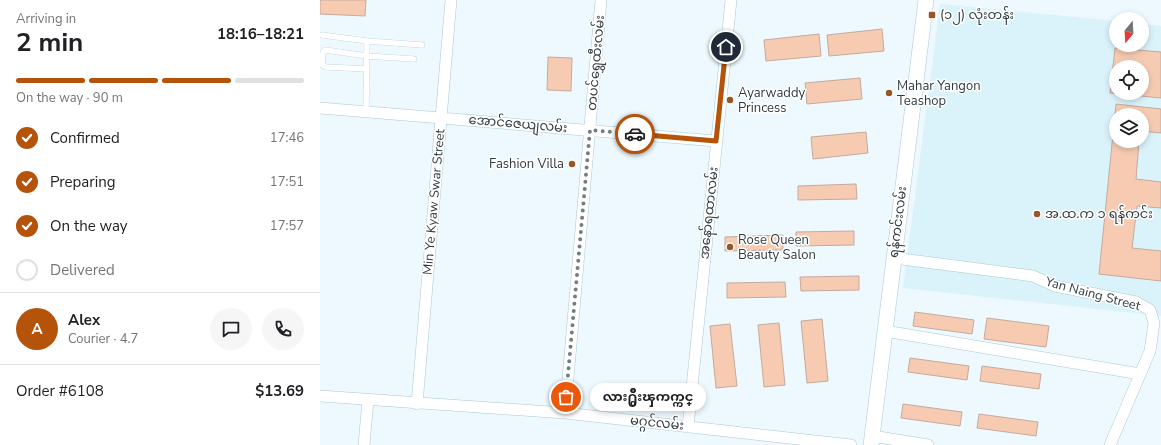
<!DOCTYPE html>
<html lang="en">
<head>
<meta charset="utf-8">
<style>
	body { margin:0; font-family:"Nunito Sans","Noto Sans Myanmar",sans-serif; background:#f6f6f6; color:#202124; height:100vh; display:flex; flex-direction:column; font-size:15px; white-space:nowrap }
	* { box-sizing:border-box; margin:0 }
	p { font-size:13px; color:#757577 }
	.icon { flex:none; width:22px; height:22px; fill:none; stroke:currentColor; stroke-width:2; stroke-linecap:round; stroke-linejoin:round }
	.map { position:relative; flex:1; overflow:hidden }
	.panel { display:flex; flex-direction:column; background:#fff; width:320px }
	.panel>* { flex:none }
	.needle { width:26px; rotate:198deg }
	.buttons { position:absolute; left:789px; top:12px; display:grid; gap:8px }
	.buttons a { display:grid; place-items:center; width:40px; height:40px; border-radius:50%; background:#fff; box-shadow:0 2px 6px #0003; font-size:20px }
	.pin { position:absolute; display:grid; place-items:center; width:34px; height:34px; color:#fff; margin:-17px; border:2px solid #fff; border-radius:50%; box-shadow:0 1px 4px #0007 }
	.courier { position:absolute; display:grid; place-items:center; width:40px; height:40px; margin:-20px; border:3px solid #b45309; border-radius:50%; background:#fff; color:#222; box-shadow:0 1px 5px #0007 }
	.bubble { position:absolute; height:28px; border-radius:14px; background:#fff; box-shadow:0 2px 6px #0003; font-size:13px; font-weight:700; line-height:28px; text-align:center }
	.summary em { font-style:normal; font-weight:700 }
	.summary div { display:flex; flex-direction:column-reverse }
	.summary { display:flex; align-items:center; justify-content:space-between; height:68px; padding:0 16px }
	h1 { font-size:26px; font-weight:700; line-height:30px }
	.bar { display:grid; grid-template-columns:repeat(4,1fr); gap:6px 4px; align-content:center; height:48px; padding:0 16px }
	.bar i { height:5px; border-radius:3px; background:#e0e0e0 }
	.bar .active { background:#b45309 }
	.bar p { grid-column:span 4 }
	.line { display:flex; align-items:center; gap:10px; padding:0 16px; border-top:1px solid #e0e0e0 }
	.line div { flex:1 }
	.round { display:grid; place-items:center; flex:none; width:42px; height:42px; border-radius:21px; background:#f6f6f6 }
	ol { padding:0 16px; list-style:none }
	li { display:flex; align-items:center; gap:12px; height:44px }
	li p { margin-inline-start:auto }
	li .icon { padding:4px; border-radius:50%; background:#b45309; color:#fff; stroke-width:4 }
	li:last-child { color:#757577 }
	li i { width:22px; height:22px; border:2px solid #e0e0e0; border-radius:50% }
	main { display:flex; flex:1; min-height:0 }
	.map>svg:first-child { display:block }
</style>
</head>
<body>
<main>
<section class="panel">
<div class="summary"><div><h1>2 min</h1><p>Arriving in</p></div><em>18:16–18:21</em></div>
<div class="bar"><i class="active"></i><i class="active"></i><i class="active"></i><i></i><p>On the way · 90 m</p></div>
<ol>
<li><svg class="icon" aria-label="check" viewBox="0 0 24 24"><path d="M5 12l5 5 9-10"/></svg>Confirmed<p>17:46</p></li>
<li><svg class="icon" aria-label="check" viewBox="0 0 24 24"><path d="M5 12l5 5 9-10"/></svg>Preparing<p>17:51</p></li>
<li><svg class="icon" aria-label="check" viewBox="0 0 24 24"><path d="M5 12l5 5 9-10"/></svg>On the way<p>17:57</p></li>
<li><i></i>Delivered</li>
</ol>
<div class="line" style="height:72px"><b class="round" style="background:#b45309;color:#fff">A</b><div><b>Alex</b><p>Courier · 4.7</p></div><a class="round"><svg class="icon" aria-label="chat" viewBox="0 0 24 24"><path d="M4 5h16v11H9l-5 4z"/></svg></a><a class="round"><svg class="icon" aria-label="phone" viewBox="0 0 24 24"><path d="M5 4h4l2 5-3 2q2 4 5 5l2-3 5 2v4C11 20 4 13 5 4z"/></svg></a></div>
<div class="line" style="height:52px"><div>Order #6108</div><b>$13.69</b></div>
</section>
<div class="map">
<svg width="841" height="445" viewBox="0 0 841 445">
	<rect width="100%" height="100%" fill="#edf9fe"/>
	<path fill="#daf3fb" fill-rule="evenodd" d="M620 4 796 21V45H822V24L841 26V316L583 288ZM796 67H822V93H796ZM796 115H822V141H796Z"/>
	<path fill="#f6cbb2" stroke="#c5aa9c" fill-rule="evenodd" d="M0 0H46L45 16 0 14Z
		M562 29 564 51 509 56 507 35Z
		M499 34 501 56 446 61 444 40Z
		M795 48 841 52V98L790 93ZM796 67H822V93H796Z
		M228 57 252 58 251 91 227 90Z
		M540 78 542 99 487 104 485 83Z
		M796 104 841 109V133L822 131V115H796V141H819L816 179 841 182V208L817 206 812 248 841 251V281L779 274Z
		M546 132 548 153 493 159 491 137Z
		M536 184 537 199 478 200V186Z
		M534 231V245L476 246V232Z
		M463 235V250L405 251V237Z
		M539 276V290L481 291 480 277Z
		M465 282 466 297 407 298V283Z
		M595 312 654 320 652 334 593 326Z
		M667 318 729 326 726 347 664 339Z
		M502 319 508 381 487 383 481 321Z
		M459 323 465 385 444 387 438 325Z
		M410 324 417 386 396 388 390 326Z
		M590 358 649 366 647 380 588 372Z
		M662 366 721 374 719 389 660 381Z
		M583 404 642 412 640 426 581 418Z
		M659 414 718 422 716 436 657 428Z"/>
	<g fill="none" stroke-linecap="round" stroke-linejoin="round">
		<g stroke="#aac9d4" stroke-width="6">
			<path id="lane" d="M2 35 47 41
				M47 69 6 67 2 65 3 52 5 50 47 56 94 59
				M46 112 47 41 102 45"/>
		</g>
		<g stroke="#aac9d4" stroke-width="12">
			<path id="street" d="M0 108 396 141
				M574 258 713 276 735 286 816 302 830 310 834 323 830 351 790 445
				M565 331 820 374
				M0 396 245 413 531 445
				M97 404 131 0
				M245 413 281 0
				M368 427 411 0
				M552 436 608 445
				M44 445 48 400"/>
		</g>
		<g stroke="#aac9d4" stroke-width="16">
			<path id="secondary" d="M551 445 606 0"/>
		</g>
		<use href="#lane" stroke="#fff" stroke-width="5.5"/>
		<use href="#street" stroke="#fff" stroke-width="11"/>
		<use href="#secondary" stroke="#fff" stroke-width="15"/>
	</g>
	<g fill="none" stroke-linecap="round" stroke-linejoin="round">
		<path stroke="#727e82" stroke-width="4" stroke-dasharray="0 7.2" d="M246 397 270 130 315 134"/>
		<path stroke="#b45309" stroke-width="5" d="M315 134 396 141 406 47"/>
	</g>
	<g fill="#995428" stroke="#fff" stroke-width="1.5">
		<rect x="608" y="11" width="8" height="8" rx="2"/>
		<circle cx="569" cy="93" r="4"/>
		<circle cx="410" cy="100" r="4"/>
		<circle cx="252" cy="164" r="4"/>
		<circle cx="717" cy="214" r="4"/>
		<circle cx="410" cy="247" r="4"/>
	</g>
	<g text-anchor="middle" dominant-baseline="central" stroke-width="3" stroke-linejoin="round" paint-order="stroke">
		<g font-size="13" fill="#2f3b40" stroke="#fff" text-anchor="start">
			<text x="620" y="15">(၁၂) လုံးတန်း</text>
			<text x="577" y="86">Mahar Yangon<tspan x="577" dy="15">Teashop</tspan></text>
			<text x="418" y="93">Ayarwaddy<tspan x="418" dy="15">Princess</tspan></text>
			<text x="244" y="164" text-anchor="end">Fashion Villa</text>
			<text x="725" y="214">အ.ထ.က ၁ ရန်ကင်း</text>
			<text x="418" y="240">Rose Queen<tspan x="418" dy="15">Beauty Salon</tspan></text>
		</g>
		<g font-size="13" fill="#2f3b40" stroke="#fff">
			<text transform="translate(276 63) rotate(-85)">တပင်ရွှေထီးလမ်း</text>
			<text transform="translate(198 124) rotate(5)">အောင်ဇေယျလမ်း</text>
			<text transform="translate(114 202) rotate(-85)">Min Ye Kyaw Swar Street</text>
			<text transform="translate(389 213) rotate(-84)">အနော်ရထာလမ်း</text>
			<text transform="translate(578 222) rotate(-83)">ရန်ကင်းလမ်း</text>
			<text transform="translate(773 294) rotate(15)">Yan Naing Street</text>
			<text transform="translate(337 423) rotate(6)">မဂ္ဂင်လမ်း</text>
		</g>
	</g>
</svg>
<div class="buttons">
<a><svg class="needle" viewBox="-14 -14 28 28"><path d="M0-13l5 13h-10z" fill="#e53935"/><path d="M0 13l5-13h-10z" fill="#757577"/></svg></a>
<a><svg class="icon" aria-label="locate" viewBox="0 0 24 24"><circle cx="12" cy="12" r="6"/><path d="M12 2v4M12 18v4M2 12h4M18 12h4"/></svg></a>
<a><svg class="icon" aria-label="layers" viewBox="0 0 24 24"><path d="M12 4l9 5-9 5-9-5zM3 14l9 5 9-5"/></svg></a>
</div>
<div class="pin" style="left:246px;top:397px;background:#ea580c"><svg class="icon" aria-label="bag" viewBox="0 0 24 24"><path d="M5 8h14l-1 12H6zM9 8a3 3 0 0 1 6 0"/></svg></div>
<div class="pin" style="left:406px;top:47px;background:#1f2937"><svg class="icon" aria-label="home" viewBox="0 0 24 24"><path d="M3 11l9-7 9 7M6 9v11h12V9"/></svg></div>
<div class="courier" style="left:315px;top:134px"><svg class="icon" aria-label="car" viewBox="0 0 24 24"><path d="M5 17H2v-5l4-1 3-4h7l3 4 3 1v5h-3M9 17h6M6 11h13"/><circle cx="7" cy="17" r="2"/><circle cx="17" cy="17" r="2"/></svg></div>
<div class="bubble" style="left:270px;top:383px;width:116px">လား႐ွိဳးၾကက္ကင္</div>
</div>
</main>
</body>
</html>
